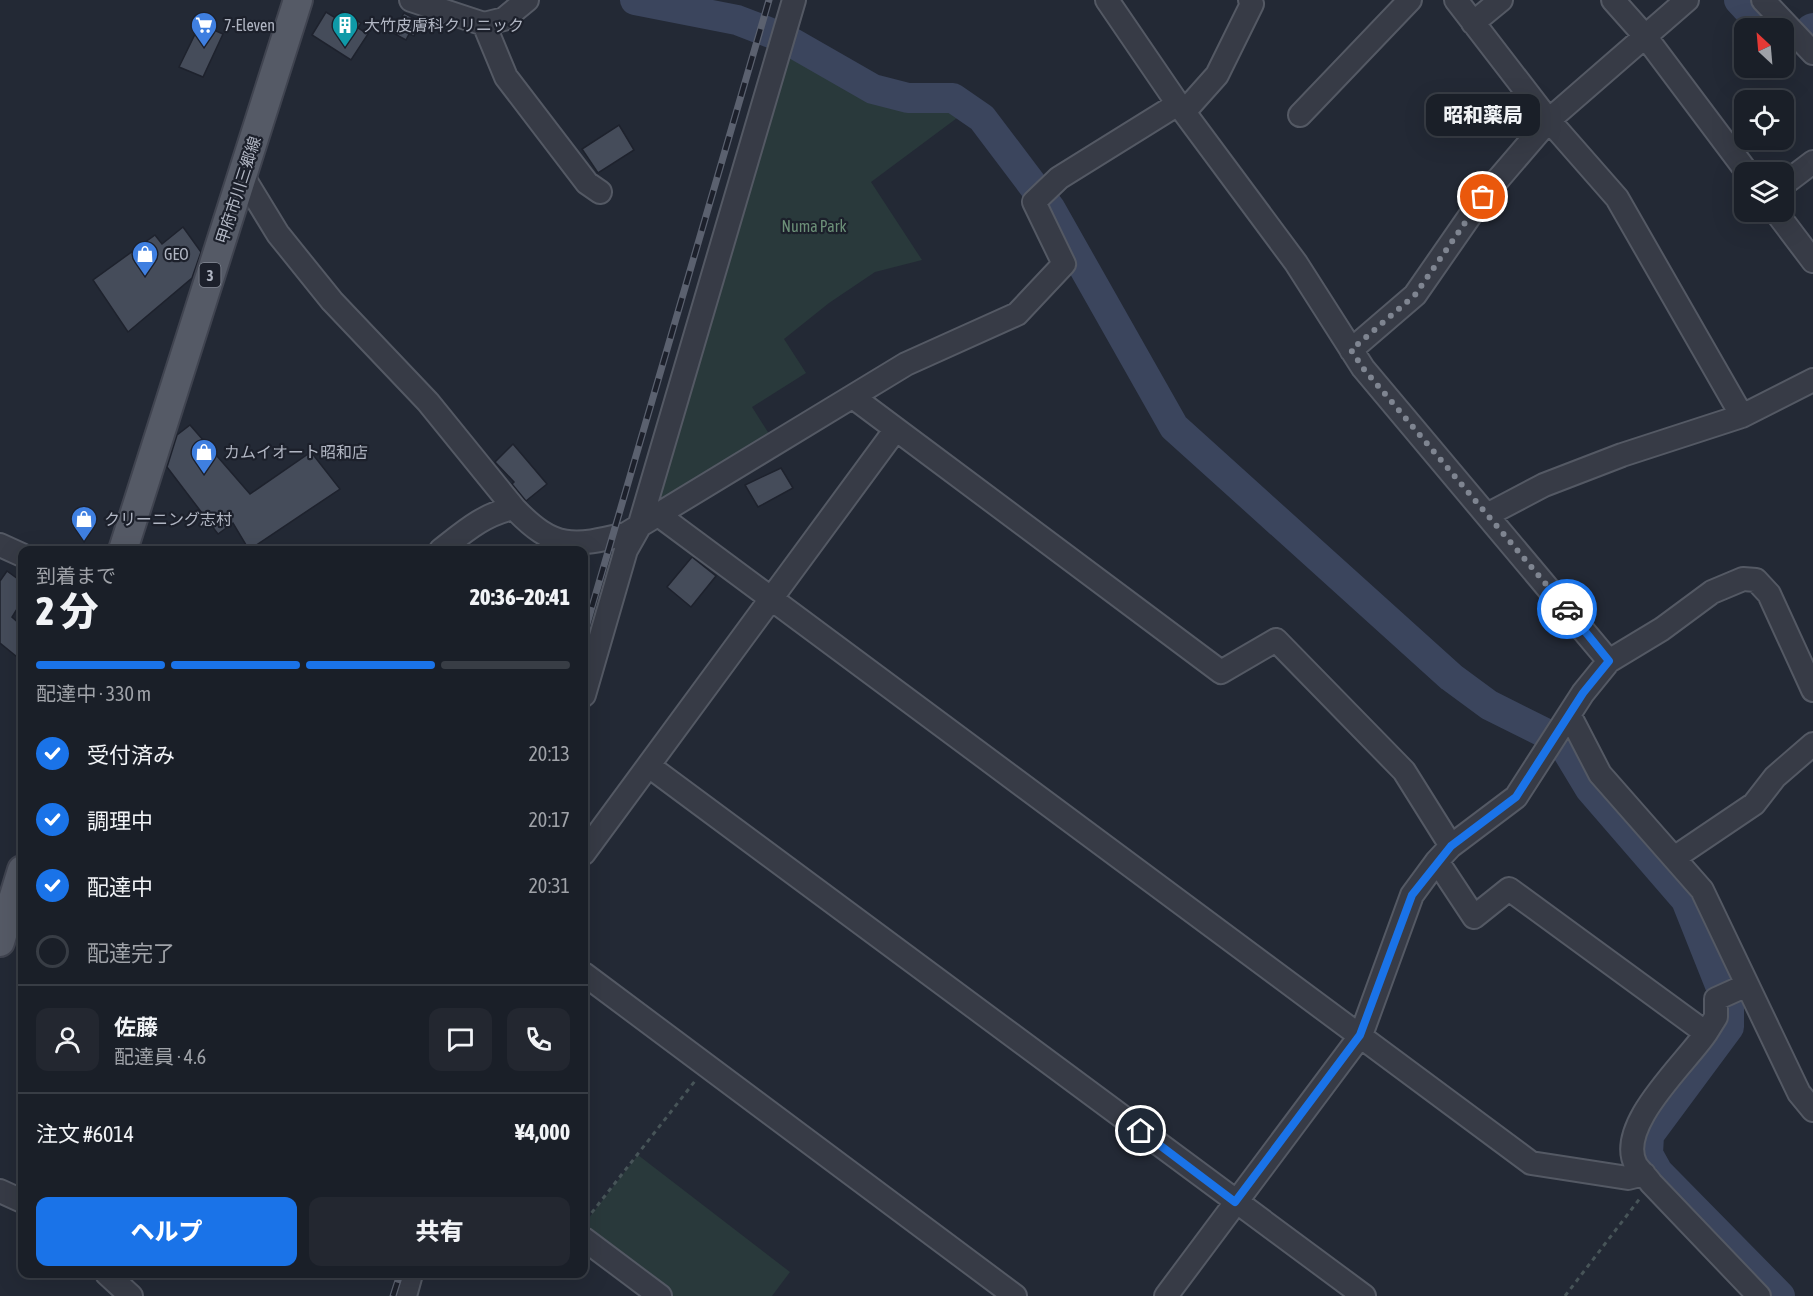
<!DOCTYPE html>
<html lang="ja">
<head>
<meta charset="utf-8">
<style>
	body { margin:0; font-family:"Asap Condensed","Noto Sans JP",sans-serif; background:#232730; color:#f1f3f6; height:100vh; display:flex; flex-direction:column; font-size:22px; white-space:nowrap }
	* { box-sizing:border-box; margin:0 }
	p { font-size:20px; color:#9fa2a8 }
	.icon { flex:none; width:33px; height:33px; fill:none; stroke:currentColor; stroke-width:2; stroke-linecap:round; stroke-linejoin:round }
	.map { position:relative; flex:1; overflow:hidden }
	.details { position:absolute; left:18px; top:546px; width:570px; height:732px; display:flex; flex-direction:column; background:#1a1f28; border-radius:12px; box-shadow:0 6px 24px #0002,0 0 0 2px #383d45 }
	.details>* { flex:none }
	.needle { width:39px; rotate:334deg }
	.buttons { position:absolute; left:1734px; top:18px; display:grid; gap:12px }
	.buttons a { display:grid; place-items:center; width:60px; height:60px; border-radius:12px; background:#1a1f28; box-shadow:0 6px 24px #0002,0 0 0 2px #383d45; font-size:30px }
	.pin { position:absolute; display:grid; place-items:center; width:51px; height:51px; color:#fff; margin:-26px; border:3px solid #fff; border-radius:50%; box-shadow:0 2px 6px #0007 }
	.courier { position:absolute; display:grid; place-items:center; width:60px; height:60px; margin:-30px; border:4px solid #1a73e8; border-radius:50%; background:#fff; color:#222; box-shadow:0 2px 8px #0007 }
	.bubble { position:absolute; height:42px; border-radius:12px; background:#1a1f28; box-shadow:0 6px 24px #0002,0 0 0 2px #383d45; font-size:20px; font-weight:800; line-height:42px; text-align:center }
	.overview em { font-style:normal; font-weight:800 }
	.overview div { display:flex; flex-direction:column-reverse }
	.overview { display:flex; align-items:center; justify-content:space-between; height:102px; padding:0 18px }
	h1 { font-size:39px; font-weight:800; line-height:45px }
	.bar { display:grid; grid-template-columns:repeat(4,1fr); gap:9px 6px; align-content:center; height:72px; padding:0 18px }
	.bar i { height:8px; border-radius:4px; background:#383d45 }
	.bar .on { background:#1a73e8 }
	.bar p { grid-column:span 4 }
	.line { display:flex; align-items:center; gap:15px; padding:0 18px; border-top:2px solid #383d45 }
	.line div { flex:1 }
	.round { display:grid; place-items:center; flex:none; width:63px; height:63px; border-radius:12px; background:#232730 }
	ol { padding:0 18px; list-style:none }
	li { display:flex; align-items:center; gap:18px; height:66px }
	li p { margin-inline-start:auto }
	li .icon { padding:6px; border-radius:50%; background:#1a73e8; color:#fff; stroke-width:4 }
	li:last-child { color:#9fa2a8 }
	li i { width:33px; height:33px; border:3px solid #383d45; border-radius:50% }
	.primary-button { display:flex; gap:12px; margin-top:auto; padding:12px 18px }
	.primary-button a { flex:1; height:69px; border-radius:12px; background:#1a73e8; color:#fff; font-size:24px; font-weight:800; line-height:69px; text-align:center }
	.primary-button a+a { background:#232730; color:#f1f3f6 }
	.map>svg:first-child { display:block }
</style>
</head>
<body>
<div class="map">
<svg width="1813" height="1296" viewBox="0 0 1813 1296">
	<rect width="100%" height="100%" fill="#232935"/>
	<path fill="#29393b" d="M789 55 861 98 908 109 946 111 957 118 871 182 922 260 875 272 829 303 784 339 806 373 752 407 771 437 658 504Z
		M638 1155 790 1272 772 1296H660L584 1239V1224Z"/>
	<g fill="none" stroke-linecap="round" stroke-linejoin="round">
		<path stroke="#3b455d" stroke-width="30" d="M635 0 737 20 784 38 873 89 908 98H953L982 118 1050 208 1174 427 1451 677 1489 705 1561 741 1590 789 1686 900 1729 1008V1027L1649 1135 1648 1154 1658 1172 1780 1296
			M1739 0 1765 28
			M1811 29 1813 28
			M1784 45V44"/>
	</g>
	<path fill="#454c5a" stroke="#1e222d" stroke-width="1.5" d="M342 11 361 23 358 28 368 34 351 60 312 35 326 12 337 19Z
		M404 13 421 22 414 36 409 34 406 40 393 33Z
		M200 24 223 34 203 77 179 67Z
		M619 125 634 150 598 173 582 149Z
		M183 227 201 252 192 278 128 332 93 280 155 235 162 244Z
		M190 425 250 494 311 452 340 489 249 550 233 523 218 534 167 467 177 435Z
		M513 444 547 484 526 501 512 484 514 482 495 462Z
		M781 468 793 488 758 507 745 485Z
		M692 557 716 576 691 607 667 587Z
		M7 571 22 582V601L12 617 22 626V661L0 643V581Z"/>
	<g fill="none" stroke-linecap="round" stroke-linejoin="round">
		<g stroke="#545964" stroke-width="26">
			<path id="minor" d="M411 0 484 24 506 77 587 183 600 192
				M1107 0 1178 104 1296 263 1363 368 1609 661
				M1456 0 1546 117 1617 198 1742 416
				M1613 0 1645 36 1747 172
				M1763 0 1813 53
				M1473 23 1501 0
				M484 24 504 19 527 0
				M1184 112 1217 75 1252 4 1250 0
				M1300 115 1410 0
				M242 175 278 234 332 301 428 402 514 508
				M1784 184 1813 162
				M1776 212 1813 261
				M1351 350 1415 295 1483 197 1549 120 1687 0
				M853 397 1221 672 1276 640 1404 771 1451 846
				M1487 515 1544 485 1622 455 1742 416 1813 380
				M660 516 1531 1163 1628 1178 1644 1174
				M0 545 22 555
				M441 550C464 532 484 514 514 508 554 550 573 547 626 534L906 364 1017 314 1064 264 1034 202 1059 178 1178 104
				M584 695 626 550 639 527 794 0
				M1570 716 1600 774 1702 890 1799 1093 1813 1110
				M649 766 1364 1296
				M584 853 896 429
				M1674 858 1754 804 1775 777 1813 744
				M1437 861 1474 917 1509 889 1706 1033
				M584 974 1015 1296
				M1747 985 1716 999V1017L1706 1033C1686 1063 1615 1126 1636 1165 1640 1171 1647 1177 1651 1183L1759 1296
				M0 1191 22 1201
				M584 1239 660 1296
				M107 1274 131 1296
				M405 1296 411 1274
				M1166 1296 1361 1035 1412 895 1437 861 1451 846 1516 797 1583 693 1609 661 1662 629 1712 592 1743 579 1756 580 1769 594 1813 690"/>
		</g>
		<g stroke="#404450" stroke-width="32">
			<path id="major" d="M123 550 298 0
				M0 942 22 870"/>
		</g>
		<path stroke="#475458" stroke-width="3" stroke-dasharray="4.5 4.5" stroke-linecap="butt" d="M586 1220 695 1081
			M1565 1296 1641 1197"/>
		<use href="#minor" stroke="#373b46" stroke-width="22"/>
		<use href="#major" stroke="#555a66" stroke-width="28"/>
		<g stroke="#5b616f" stroke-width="7">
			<path id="rail" d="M584 634 769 0
				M393 1296 400 1274"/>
		</g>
		<use href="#rail" stroke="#1c202b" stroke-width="4.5" stroke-dasharray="14" stroke-linecap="butt"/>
	</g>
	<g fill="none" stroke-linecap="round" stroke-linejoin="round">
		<path stroke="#7f8591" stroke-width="6" stroke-dasharray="0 10.8" d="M1483 197 1415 295 1351 350 1363 368 1567 609"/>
		<path stroke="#1a73e8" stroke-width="8" d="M1141 1131 1235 1202 1360 1035 1412 895 1451 846 1516 797 1583 693 1609 661 1567 609"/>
	</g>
	<defs>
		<g id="supermarket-pin" transform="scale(1.35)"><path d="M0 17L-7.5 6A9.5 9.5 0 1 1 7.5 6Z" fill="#3f7fe0" stroke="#1c202b"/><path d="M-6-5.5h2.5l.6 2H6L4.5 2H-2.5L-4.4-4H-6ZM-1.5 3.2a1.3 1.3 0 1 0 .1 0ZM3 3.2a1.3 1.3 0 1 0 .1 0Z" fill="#fff"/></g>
		<g id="building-pin" transform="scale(1.35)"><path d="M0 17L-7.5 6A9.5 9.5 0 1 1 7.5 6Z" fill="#0f9aa8" stroke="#1c202b"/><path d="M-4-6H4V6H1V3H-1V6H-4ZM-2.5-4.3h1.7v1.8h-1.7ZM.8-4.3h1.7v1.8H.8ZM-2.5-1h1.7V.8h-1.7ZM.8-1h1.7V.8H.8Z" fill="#fff"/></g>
		<g id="shop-pin" transform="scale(1.35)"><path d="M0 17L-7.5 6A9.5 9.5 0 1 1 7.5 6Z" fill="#3f7fe0" stroke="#1c202b"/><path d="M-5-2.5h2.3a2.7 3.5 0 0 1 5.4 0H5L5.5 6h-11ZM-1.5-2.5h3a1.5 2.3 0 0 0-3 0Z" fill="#fff"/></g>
	</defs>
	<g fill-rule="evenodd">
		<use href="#supermarket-pin" x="204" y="25"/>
		<use href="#building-pin" x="345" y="25"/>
		<use href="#shop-pin" x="145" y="254"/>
		<use href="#shop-pin" x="204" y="452"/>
		<use href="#shop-pin" x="84" y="519"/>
	</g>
	<g text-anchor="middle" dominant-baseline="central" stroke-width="4.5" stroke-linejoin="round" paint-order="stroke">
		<rect fill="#1c202b" stroke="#848995" stroke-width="1.5" x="199.5" y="263" width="21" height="24" rx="4.5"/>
		<g font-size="15" font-weight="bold" fill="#b1b6c3">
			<text x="210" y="275">3</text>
		</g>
		<g font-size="16" fill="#b1b6c3" stroke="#1c202b" text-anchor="start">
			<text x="224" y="25">7-Eleven</text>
			<text x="364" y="25">大竹皮膚科クリニック</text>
			<text x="164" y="254">GEO</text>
			<text x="224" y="452">カムイオート昭和店</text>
			<text x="104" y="519">クリーニング志村</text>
		</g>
		<g font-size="16" fill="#b1b6c3" stroke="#1c202b">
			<text transform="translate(238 190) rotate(-72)">甲府市川三郷線</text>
		</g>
		<g font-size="16" fill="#6c9078" stroke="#1c202b">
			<text x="814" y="226">Numa Park</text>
		</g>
	</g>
</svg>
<div class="buttons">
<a><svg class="needle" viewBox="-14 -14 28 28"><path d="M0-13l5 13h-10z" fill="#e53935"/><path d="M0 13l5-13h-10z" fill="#9fa2a8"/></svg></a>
<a><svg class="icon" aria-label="locate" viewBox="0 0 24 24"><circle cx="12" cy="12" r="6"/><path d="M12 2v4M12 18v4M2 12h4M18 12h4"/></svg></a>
<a><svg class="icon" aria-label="layers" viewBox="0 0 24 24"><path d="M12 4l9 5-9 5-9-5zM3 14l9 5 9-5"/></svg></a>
</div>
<div class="pin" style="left:1483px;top:197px;background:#ea580c"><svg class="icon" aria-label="bag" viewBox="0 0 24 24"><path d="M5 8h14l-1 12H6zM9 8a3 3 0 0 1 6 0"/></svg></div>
<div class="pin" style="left:1141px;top:1131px;background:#1f2937"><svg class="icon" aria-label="home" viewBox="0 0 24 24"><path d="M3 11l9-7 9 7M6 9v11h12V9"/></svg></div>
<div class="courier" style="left:1567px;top:609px"><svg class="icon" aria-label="car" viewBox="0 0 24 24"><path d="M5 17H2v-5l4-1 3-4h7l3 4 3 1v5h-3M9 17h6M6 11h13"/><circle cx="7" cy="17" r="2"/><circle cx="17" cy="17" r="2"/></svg></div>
<div class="bubble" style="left:1426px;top:94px;width:114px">昭和薬局</div>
<section class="details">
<div class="overview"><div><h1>2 分</h1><p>到着まで</p></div><em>20:36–20:41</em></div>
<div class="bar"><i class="on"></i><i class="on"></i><i class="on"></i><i></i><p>配達中 · 330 m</p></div>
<ol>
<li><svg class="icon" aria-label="check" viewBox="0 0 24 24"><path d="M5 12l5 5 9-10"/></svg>受付済み<p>20:13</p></li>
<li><svg class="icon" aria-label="check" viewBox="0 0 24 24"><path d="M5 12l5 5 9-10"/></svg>調理中<p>20:17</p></li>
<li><svg class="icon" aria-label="check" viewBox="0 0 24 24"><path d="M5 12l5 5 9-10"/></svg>配達中<p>20:31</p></li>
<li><i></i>配達完了</li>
</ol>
<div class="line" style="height:108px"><a class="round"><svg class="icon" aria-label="person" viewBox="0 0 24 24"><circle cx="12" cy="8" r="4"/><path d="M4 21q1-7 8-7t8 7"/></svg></a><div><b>佐藤</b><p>配達員 · 4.6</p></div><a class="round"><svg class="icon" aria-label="chat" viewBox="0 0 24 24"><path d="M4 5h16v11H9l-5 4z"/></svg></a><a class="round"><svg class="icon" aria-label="phone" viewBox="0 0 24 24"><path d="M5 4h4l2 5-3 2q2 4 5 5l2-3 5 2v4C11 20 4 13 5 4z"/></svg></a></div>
<div class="line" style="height:78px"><div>注文 #6014</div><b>¥4,000</b></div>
<div class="primary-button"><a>ヘルプ</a><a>共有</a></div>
</section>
</div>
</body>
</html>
